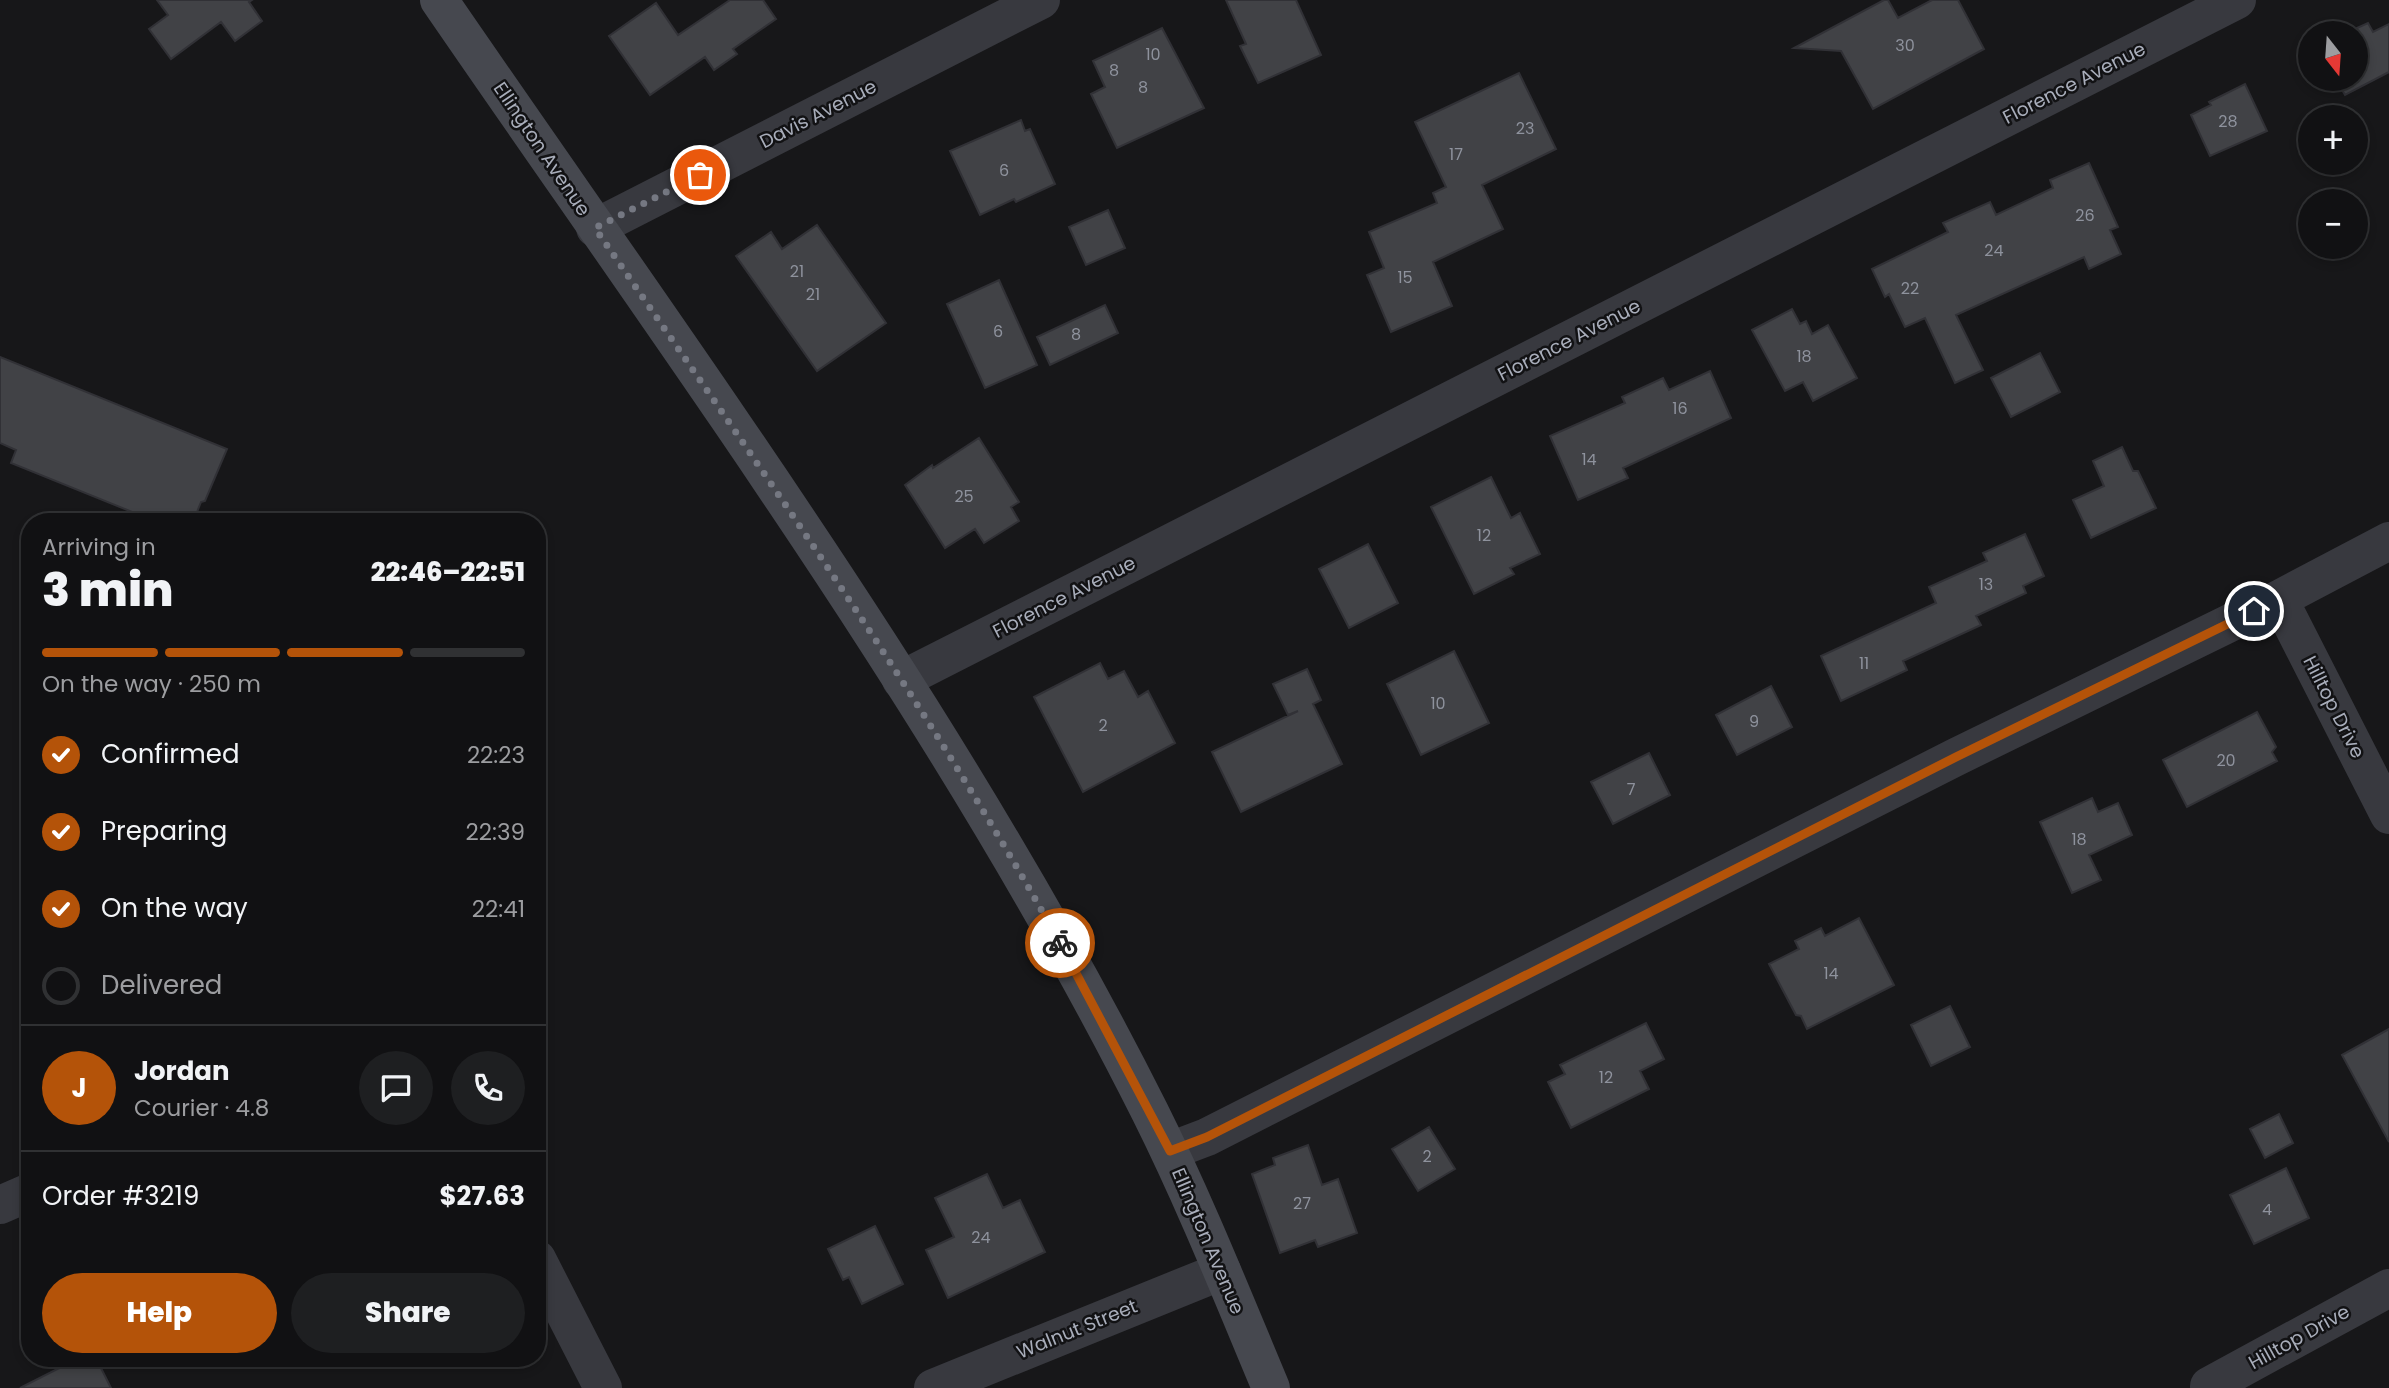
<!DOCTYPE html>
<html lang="en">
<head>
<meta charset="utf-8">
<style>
	body { margin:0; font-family:Poppins,sans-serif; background:#1e1f21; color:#f1f3f6; height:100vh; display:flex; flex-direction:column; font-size:26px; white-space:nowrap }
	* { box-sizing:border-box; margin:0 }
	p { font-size:23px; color:#9c9da0 }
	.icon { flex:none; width:38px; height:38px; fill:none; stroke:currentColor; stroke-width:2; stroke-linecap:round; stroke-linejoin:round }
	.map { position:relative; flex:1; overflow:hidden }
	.drawer { position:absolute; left:21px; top:513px; width:525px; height:854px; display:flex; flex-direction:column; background:#111113; border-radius:28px; box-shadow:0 4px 10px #0003,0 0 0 2px #303133 }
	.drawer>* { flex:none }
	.needle { width:46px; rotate:163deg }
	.buttons { position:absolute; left:2298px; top:21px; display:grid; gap:14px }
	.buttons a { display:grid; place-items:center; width:70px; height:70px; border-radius:50%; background:#111113; box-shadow:0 4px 10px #0003,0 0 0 2px #303133; font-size:35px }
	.pin { position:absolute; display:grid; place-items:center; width:60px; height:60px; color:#fff; margin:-30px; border:4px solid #fff; border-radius:50%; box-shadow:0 2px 7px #0007 }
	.courier { position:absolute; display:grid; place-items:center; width:70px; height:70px; margin:-35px; border:5px solid #b45309; border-radius:50%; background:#fff; color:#222; box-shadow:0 2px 9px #0007 }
	.summary em { font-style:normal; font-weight:800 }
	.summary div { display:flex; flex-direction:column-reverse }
	.summary { display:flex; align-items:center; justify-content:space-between; height:119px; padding:0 21px }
	h1 { font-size:46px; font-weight:800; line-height:52px }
	.bar { display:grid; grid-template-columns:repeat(4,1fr); gap:10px 7px; align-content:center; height:84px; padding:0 21px }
	.bar i { height:9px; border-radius:5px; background:#303133 }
	.bar .current { background:#b45309 }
	.bar p { grid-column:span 4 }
	.line { display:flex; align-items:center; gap:18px; padding:0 21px; border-top:2px solid #303133 }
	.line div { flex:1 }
	.round { display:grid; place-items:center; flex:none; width:74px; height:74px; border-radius:37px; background:#1e1f21 }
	ol { padding:0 21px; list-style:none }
	li { display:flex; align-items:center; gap:21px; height:77px }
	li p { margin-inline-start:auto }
	li .icon { padding:7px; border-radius:50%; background:#b45309; color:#fff; stroke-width:4 }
	li:last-child { color:#9c9da0 }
	li i { width:38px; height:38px; border:4px solid #303133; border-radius:50% }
	.cta { display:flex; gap:14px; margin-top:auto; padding:14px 21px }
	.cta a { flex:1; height:80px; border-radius:42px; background:#b45309; color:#fff; font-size:28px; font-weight:800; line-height:80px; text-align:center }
	.cta a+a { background:#1e1f21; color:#f1f3f6 }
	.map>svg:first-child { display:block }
</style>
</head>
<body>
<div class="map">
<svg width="2389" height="1388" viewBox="0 0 2389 1388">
	<rect width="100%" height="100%" fill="#171719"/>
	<path fill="#414246" stroke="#313136" stroke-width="2" d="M157 0H252L249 2 262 21 235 41 221 22 171 59 149 29 168 15Z
		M730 0H763L776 19 733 49 737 54 714 70 705 57 650 95 609 36 656 3 678 35Z
		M1226 0H1296L1321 55 1258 83 1240 46 1246 44Z
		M1884 0H1888L1898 18 1932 0H1958L1984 49 1873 109 1841 51 1794 48Z
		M2368 23 2373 32 2389 24V72L2345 95 2336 79H2356V33H2346Z
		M1162 28 1204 108 1117 148 1091 94 1105 87 1093 61Z
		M1519 73 1556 149 1482 185 1503 229 1433 262 1452 306 1391 332 1367 275 1384 268 1369 232 1437 203 1433 193 1446 187 1415 122Z
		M2245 84 2267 131 2210 156 2191 115 2211 105 2209 102Z
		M1021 120 1025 131 1030 129 1055 184 1016 202 1014 199 980 215 950 151Z
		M2089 163 2118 227 2110 230 2121 254 2089 269 2084 257 1956 315 1983 370 1955 383 1925 318 1905 327 1889 294 1885 297 1872 269 1948 232 1943 223 1990 202 1996 215 2053 188 2050 180Z
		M1108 210 1125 248 1086 265 1069 227Z
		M817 225 886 323 817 371 736 256 771 232 782 249Z
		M999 280 1037 365 985 388 947 304Z
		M1105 305 1118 333 1050 365 1037 337Z
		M1792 309 1800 324 1806 321 1812 334 1828 325 1857 378 1813 401 1803 382 1785 391 1752 330Z
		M2040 353 2060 392 2011 417 1991 378Z
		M0 357 227 449 205 501 201 502 193 522H157L11 463 16 450 0 443Z
		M1710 371 1731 418 1623 468 1628 478 1578 500 1550 436 1625 403 1622 397 1663 378 1669 390Z
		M979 438 1019 502 1011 507 1019 521 984 543 975 529 945 548 905 485 932 465 933 468Z
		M2122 447 2133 471H2138L2156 508 2091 538 2073 500 2104 486 2093 461Z
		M1491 477 1511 518 1520 513 1540 554 1510 568 1514 574 1474 594 1431 507Z
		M2025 534 2044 576 2023 586 2026 593 1976 616 1981 625 1903 661 1907 670 1841 701 1821 656 1936 603 1929 587 1987 561 1983 553Z
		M1368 544 1398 603 1349 628 1319 569Z
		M1454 651 1489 723 1421 755 1387 684Z
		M1100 663 1108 679 1124 671 1138 697 1148 691 1175 743 1083 792 1034 697Z
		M1307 669 1321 700 1313 704 1342 764 1241 812 1212 752 1298 711 1288 715 1273 684Z
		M1771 686 1792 727 1737 755 1716 715Z
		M2257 712 2276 747 2272 752 2277 761 2187 807 2163 760Z
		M1649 753 1670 795 1613 824 1591 782Z
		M2092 798 2098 812 2118 803 2132 835 2089 855 2101 880 2072 893 2040 822Z
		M1859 918 1894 985 1807 1029 1801 1016 1796 1015 1769 964 1799 949 1795 941 1821 928 1825 936Z
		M1950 1006 1970 1047 1931 1066 1911 1025Z
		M1646 1023 1664 1059 1640 1071 1649 1089 1571 1128 1548 1082 1565 1074 1560 1065Z
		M2389 1029V1142L2342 1055Z
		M2279 1114 2293 1143 2265 1158 2250 1129Z
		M1429 1127 1455 1169 1418 1191 1392 1149Z
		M1308 1145 1322 1185 1338 1179 1357 1233 1318 1247 1315 1240 1280 1253 1252 1174 1275 1165 1273 1158Z
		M2286 1168 2309 1218 2254 1244 2230 1195Z
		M987 1174 1003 1208 1020 1200 1045 1252 948 1298 926 1250 954 1237 935 1198Z
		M875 1226 903 1284 862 1304 849 1277 843 1280 828 1249Z
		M79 1358H96L111 1388H20Z"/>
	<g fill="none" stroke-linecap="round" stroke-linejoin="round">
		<path stroke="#38393f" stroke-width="38" d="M595 228 1041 0
			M2279 599 2389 815
			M901 680 2237 0
			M1170 1151 1207 1137 1956 757 2279 599 2389 541
			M0 1205 30 1192
			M537 1259 603 1388
			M933 1388 1222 1271
			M2211 1388 2209 1386 2389 1288"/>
		<path stroke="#46484f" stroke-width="38" d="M439 0C686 360 954 721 1150 1112 1195 1202 1232 1295 1271 1388"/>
	</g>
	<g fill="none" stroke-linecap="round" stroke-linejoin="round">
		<path stroke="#757882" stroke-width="7" stroke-dasharray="0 12.6" d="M700 175 595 228C756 462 922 695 1060 943"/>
		<path stroke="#b45309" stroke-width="9" d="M1060 943 1170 1151 1207 1137 1956 757 2254 611"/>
	</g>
	<g text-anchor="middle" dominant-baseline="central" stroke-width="5" stroke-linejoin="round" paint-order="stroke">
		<g font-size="16" fill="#8e929d">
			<text x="1905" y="45">30</text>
			<text x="1153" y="54">10</text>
			<text x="1114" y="70">8</text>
			<text x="1143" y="87">8</text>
			<text x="2228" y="121">28</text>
			<text x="1525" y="128">23</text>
			<text x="1456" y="154">17</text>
			<text x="1004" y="170">6</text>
			<text x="2085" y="215">26</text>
			<text x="1994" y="250">24</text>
			<text x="797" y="271">21</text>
			<text x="1405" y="277">15</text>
			<text x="1910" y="288">22</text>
			<text x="813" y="294">21</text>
			<text x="998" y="331">6</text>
			<text x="1076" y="334">8</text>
			<text x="1804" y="356">18</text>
			<text x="1680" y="408">16</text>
			<text x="1589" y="459">14</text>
			<text x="964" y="496">25</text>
			<text x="1484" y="535">12</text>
			<text x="1986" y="584">13</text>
			<text x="1864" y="663">11</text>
			<text x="1438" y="703">10</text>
			<text x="1754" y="721">9</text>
			<text x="1103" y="725">2</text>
			<text x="2226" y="760">20</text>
			<text x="1631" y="789">7</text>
			<text x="2079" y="839">18</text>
			<text x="1831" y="973">14</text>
			<text x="1606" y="1077">12</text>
			<text x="1427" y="1156">2</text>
			<text x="1302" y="1203">27</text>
			<text x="2267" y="1209">4</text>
			<text x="981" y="1237">24</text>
		</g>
		<g font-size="19" fill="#a8adba" stroke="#121214">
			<text transform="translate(2074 83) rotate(-27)">Florence Avenue</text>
			<text transform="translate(818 114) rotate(-27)">Davis Avenue</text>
			<text transform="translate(542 149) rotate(56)">Ellington Avenue</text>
			<text transform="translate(1569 340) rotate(-27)">Florence Avenue</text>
			<text transform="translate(1064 597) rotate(-27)">Florence Avenue</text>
			<text transform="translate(2334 707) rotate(63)">Hilltop Drive</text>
			<text transform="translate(1208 1241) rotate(67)">Ellington Avenue</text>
			<text transform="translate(1077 1329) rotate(-22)">Walnut Street</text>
			<text transform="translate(2299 1337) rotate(-29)">Hilltop Drive</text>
		</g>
	</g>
</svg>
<div class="buttons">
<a><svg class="needle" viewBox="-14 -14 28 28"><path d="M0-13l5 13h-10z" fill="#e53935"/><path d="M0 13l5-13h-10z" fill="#9c9da0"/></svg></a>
<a>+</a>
<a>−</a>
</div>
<div class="pin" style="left:700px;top:175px;background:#ea580c"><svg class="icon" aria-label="bag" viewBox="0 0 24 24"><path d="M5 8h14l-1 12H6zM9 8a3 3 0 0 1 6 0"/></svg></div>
<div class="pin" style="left:2254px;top:611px;background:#1f2937"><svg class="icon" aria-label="home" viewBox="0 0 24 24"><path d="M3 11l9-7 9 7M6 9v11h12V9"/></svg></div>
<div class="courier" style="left:1060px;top:943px"><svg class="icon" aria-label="bike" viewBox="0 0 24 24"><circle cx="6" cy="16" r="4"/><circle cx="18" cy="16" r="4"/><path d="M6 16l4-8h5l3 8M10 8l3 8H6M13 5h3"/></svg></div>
<section class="drawer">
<div class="summary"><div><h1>3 min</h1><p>Arriving in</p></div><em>22:46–22:51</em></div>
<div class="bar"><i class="current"></i><i class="current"></i><i class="current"></i><i></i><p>On the way · 250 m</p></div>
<ol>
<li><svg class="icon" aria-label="check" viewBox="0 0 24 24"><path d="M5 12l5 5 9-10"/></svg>Confirmed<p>22:23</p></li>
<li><svg class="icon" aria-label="check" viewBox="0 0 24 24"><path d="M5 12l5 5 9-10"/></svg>Preparing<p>22:39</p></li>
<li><svg class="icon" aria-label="check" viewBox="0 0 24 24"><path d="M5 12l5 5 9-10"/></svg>On the way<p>22:41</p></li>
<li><i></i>Delivered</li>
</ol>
<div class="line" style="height:126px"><b class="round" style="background:#b45309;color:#fff">J</b><div><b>Jordan</b><p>Courier · 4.8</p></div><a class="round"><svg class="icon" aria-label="chat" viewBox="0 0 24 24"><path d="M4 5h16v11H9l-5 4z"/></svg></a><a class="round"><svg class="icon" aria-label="phone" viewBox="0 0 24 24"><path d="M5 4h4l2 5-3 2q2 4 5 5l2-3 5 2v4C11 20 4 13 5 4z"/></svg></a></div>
<div class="line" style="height:91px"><div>Order #3219</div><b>$27.63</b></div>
<div class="cta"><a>Help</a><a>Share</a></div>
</section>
</div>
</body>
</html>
